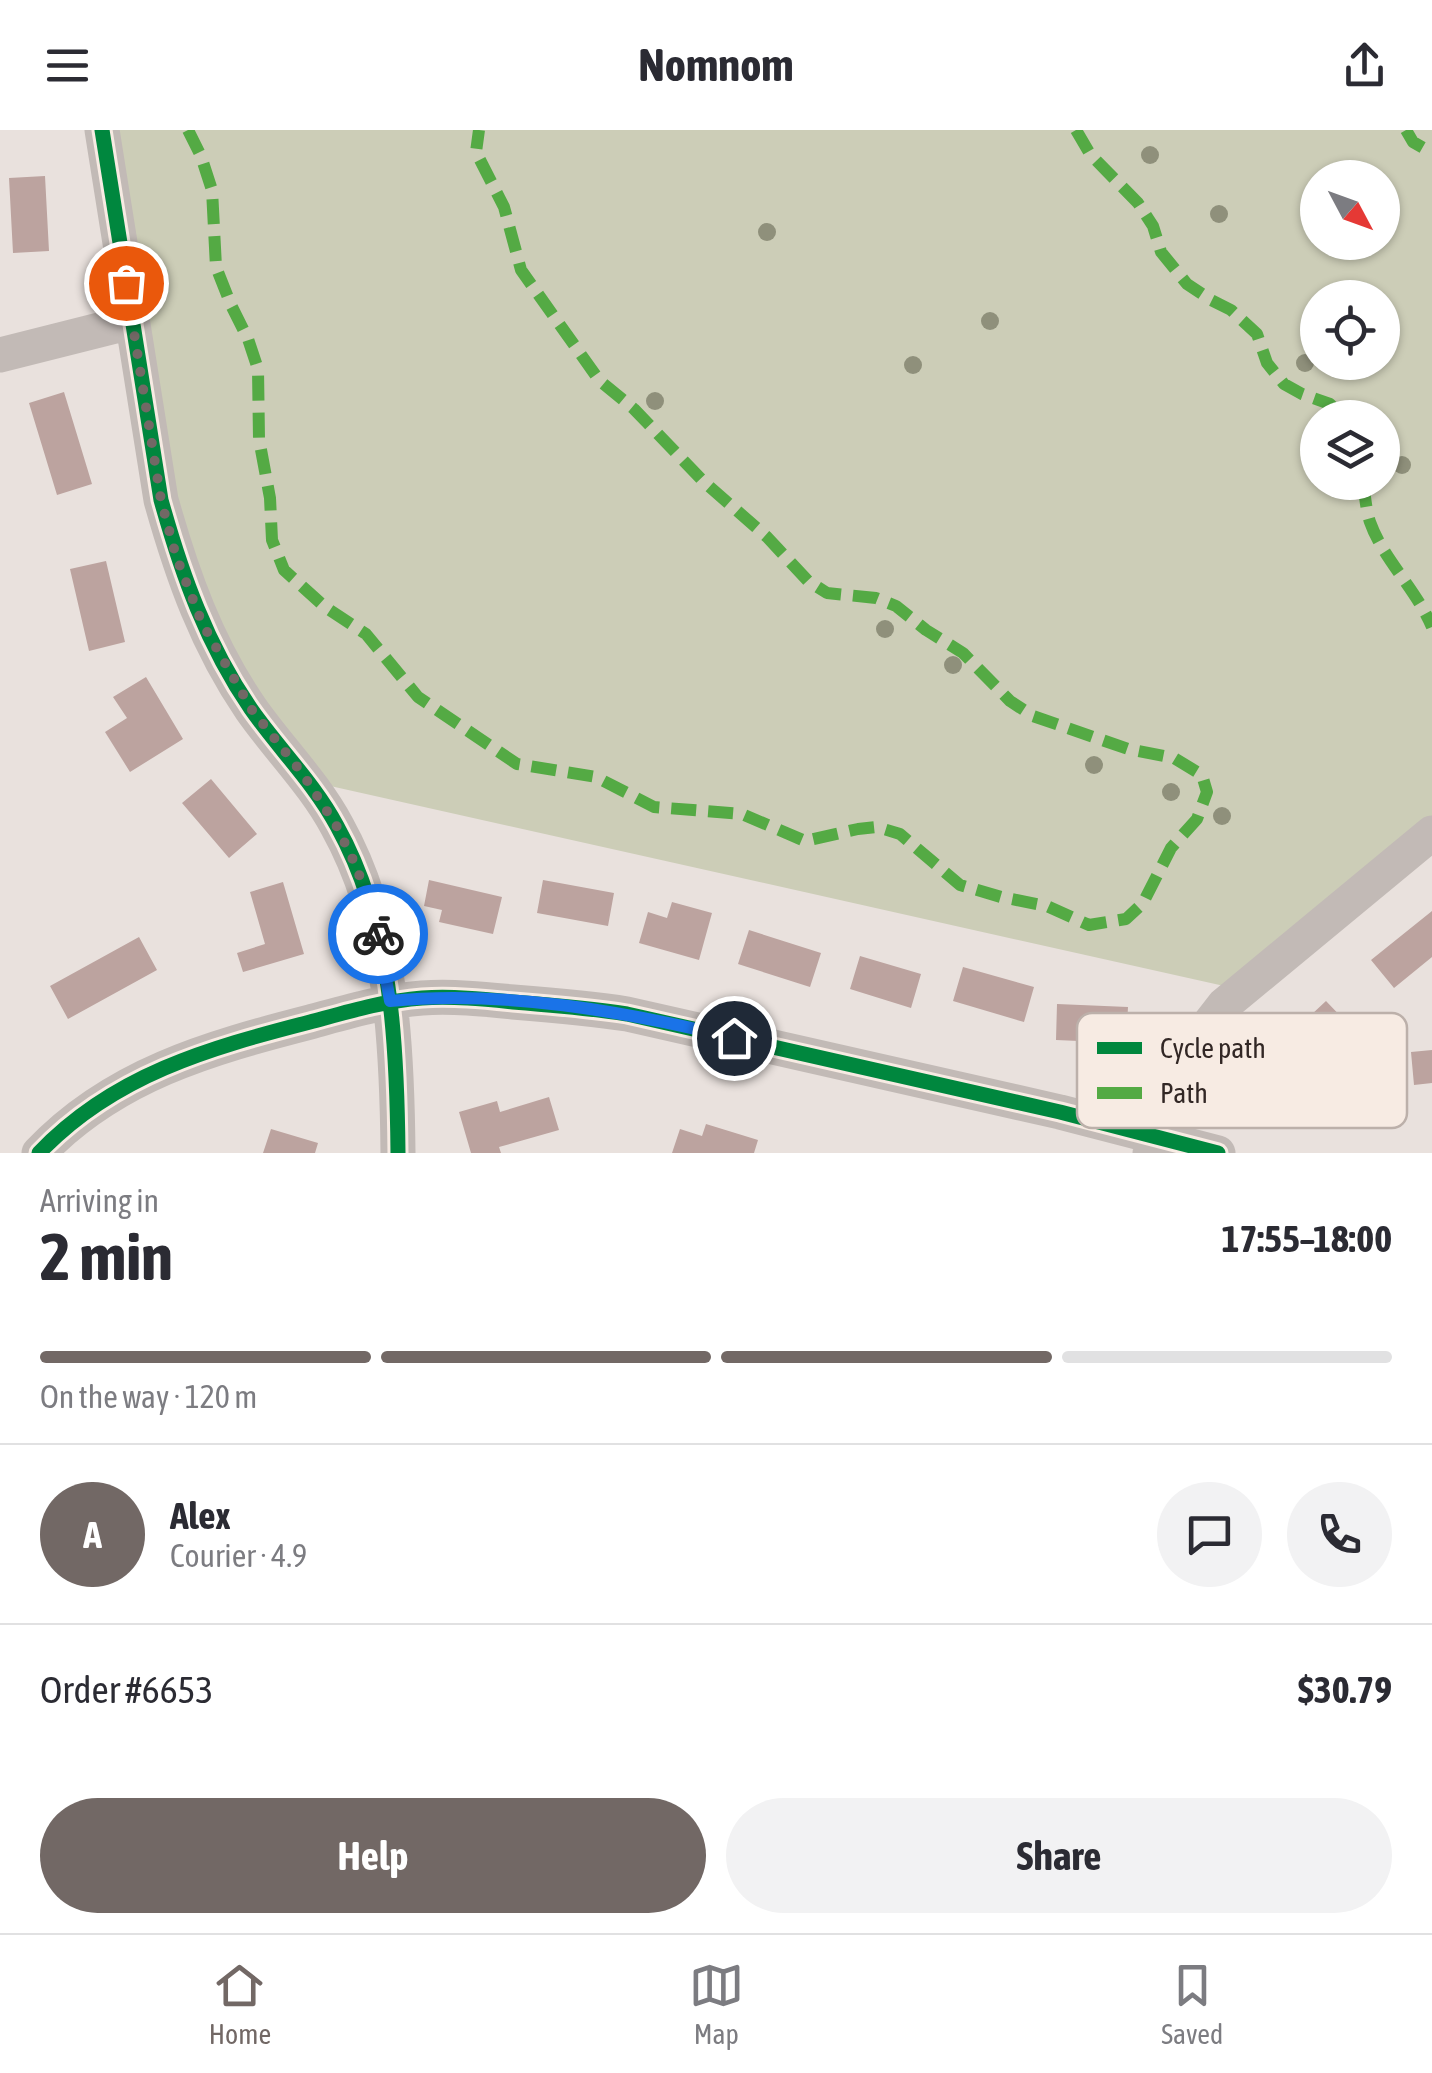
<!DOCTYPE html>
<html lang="en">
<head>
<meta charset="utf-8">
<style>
	body { margin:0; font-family:"Asap Condensed",sans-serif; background:#f2f2f3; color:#2b2b33; height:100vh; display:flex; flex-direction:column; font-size:38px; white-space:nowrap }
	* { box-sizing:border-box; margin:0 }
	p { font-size:32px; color:#7c7c81 }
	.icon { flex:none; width:55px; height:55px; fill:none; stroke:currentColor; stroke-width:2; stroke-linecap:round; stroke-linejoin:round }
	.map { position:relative; height:1023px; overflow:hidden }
	.details { display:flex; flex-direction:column; background:#fff; flex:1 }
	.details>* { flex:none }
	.needle { width:65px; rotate:131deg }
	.buttons { position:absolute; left:1300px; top:30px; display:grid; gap:20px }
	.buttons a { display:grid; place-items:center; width:100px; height:100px; border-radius:50%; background:#fff; box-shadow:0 2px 8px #0004; font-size:50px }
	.pin { position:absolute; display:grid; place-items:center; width:85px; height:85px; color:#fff; margin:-42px; border:5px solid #fff; border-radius:50%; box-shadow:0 2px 10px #0007 }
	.courier { position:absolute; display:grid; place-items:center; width:100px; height:100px; margin:-50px; border:8px solid #1a73e8; border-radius:50%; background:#fff; color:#222; box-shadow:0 2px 12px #0007 }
	.headline em { font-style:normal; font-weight:700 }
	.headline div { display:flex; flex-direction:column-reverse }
	.headline { display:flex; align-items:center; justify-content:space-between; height:170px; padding:0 40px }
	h1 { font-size:65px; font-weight:700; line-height:75px }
	.bar { display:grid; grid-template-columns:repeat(4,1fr); gap:15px 10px; align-content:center; height:120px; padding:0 40px }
	.bar i { height:12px; border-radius:8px; background:#e1e1e2 }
	.bar .selected { background:#726865 }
	.bar p { grid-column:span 4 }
	.line { display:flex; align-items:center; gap:25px; padding:0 40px; border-top:2px solid #e1e1e2 }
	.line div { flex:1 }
	.round { display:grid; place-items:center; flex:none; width:105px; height:105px; border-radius:52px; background:#f2f2f3 }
	.cta { display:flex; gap:20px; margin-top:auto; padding:20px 40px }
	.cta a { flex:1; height:115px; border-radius:60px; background:#726865; color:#fff; font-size:40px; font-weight:700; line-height:115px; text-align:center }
	.cta a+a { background:#f2f2f3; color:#2b2b33 }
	header { display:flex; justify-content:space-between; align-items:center; height:130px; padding:0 40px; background:#fff; font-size:45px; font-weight:700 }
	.tabs { display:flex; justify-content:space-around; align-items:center; height:140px; border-top:2px solid #e1e1e2; background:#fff; font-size:28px; color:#7c7c81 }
	.tabs a { display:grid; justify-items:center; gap:5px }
	.tabs .selected { color:#726865 }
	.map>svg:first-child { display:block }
</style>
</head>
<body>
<header><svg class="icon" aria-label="menu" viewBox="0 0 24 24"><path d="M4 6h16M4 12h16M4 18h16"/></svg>Nomnom<svg class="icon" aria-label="share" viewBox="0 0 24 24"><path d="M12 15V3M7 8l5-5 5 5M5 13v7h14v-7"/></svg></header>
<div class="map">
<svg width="1432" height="1023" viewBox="0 0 1432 1023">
	<rect width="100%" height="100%" fill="#e9e1dd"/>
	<path fill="#cccdb7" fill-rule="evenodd" d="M102 0H1432V703L1242 860 308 651 188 458ZM1318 48H1382V112H1318ZM1318 168H1382V232H1318ZM1318 288H1382V352H1318Z"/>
	<path fill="#bca39f" d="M45 46 49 121 13 123 9 48Z
		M64 262 92 354 57 365 29 273Z
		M106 431 125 512 89 521 70 439Z
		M146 547 183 609 130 642 105 602 127 588 113 567Z
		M211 649 257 704 229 728 182 673Z
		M429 750 502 767 493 804 439 792 442 780 424 776Z
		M543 750 614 763 608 796 537 783Z
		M283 752 304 824 243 842 237 823 265 814 250 762Z
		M672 772 712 783 699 830 639 813 648 782 667 788Z
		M1432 781V827L1394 858 1371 830Z
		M749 800 821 823 810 857 738 834Z
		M139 807 157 840 68 889 50 856Z
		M860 826 921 844 911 878 850 859Z
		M963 837 1034 857 1024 892 953 871Z
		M1326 871 1349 895 1331 912 1333 914 1292 952 1267 926Z
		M1057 874 1128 877 1126 913 1056 910Z
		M1432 920V953L1414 955 1411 922Z
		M549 967 559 1000 499 1017 501 1023H471L459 982 497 971 500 982Z
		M706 994 758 1010 754 1023H672L680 999 702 1006Z
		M271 999 318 1013 315 1023H263Z"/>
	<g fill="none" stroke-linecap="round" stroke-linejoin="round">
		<path stroke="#c2bab6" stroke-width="35" d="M102 0 161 370C182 445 207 515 251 579 279 619 314 653 337 696 392 795 397 912 398 1023
			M0 225 131 192
			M39 1023C113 945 209 918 310 892 347 882 383 871 422 868 452 866 483 869 513 872 551 875 589 878 627 884L1060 982 1218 1023
			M1150 1023 1176 945 1189 920 1224 875 1432 703"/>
		<path stroke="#54aa44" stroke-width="12" stroke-dasharray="25 12" stroke-linecap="butt" d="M188 0 201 26 212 60 216 137 231 175 248 209 258 239 259 309 270 368 272 410 284 440 325 477 366 504 418 567 517 634 596 647 654 677 742 684 805 711 858 699 877 697 900 704 960 755 1001 767 1047 776 1089 795 1126 789 1143 773 1171 718 1197 689 1207 662 1202 645 1174 628 1128 619 1033 586 1010 571 963 523 926 500 896 476 876 468 827 463 808 451 767 407 703 351 634 279 599 250 521 140 504 77 476 22 479 0
			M1076 0 1090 24 1138 73 1153 96 1161 122 1187 154 1211 170 1231 180 1257 204 1267 233 1284 254 1302 264 1330 274 1343 288
			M1406 0 1413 12 1432 23
			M1363 352C1365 365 1366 380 1370 392 1383 429 1416 459 1432 497"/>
		<g stroke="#f7ebe3" stroke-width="21">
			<path id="cycleway" d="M102 0 161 370C182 445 207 515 251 579 279 619 314 653 337 696 392 795 397 912 398 1023
				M39 1023C113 945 209 918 310 892 347 882 383 871 422 868 452 866 483 869 513 872 551 875 589 878 627 884L1060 982 1218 1023"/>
		</g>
		<use href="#cycleway" stroke="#00873e" stroke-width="15"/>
	</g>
	<g fill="#8f907b">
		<circle cx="1150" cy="25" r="9"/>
		<circle cx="1219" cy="84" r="9"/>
		<circle cx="767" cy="102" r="9"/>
		<circle cx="990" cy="191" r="9"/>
		<circle cx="1305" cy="233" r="9"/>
		<circle cx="913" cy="235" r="9"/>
		<circle cx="655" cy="271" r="9"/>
		<circle cx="1402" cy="335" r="9"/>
		<circle cx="885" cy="499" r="9"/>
		<circle cx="953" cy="535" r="9"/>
		<circle cx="1094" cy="635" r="9"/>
		<circle cx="1171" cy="662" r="9"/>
		<circle cx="1222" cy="686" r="9"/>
	</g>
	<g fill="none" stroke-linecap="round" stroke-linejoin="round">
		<path stroke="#726865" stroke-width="10" stroke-dasharray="0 18" d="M126 153 161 370 176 426 202 493 252 580 302 643 336 695 357 738 378 804"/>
		<path stroke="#1a73e8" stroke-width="12" d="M378 804 390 871C503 860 624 881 734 908"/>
	</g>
	<rect x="1077" y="883" width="330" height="115" rx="15" fill="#f7ebe3" stroke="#bcb0aa" stroke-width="2.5"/>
	<rect x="1097" y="912" width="45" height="12" fill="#00873e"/>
	<rect x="1097" y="957" width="45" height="12" fill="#54aa44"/>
	<g font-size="28" fill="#322725">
		<text x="1160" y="928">Cycle path</text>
		<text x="1160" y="973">Path</text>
	</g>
</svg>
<div class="buttons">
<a><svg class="needle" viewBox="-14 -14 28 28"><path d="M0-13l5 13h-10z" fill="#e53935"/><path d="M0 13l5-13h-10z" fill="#7c7c81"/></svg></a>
<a><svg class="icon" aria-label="locate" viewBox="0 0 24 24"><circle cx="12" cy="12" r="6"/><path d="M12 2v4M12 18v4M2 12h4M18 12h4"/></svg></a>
<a><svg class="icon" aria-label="layers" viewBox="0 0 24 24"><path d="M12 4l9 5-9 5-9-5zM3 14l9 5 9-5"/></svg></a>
</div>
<div class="pin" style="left:126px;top:153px;background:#ea580c"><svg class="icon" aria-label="bag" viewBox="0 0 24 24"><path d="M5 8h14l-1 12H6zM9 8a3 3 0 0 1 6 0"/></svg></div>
<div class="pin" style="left:734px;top:908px;background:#1f2937"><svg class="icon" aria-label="home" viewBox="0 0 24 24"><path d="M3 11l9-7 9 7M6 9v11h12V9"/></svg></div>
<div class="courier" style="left:378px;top:804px"><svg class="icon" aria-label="bike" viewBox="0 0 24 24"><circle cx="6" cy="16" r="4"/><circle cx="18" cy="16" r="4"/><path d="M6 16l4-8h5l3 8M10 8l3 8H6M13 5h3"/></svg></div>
</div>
<section class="details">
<div class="headline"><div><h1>2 min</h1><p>Arriving in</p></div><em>17:55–18:00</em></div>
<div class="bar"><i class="selected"></i><i class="selected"></i><i class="selected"></i><i></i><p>On the way · 120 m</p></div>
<div class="line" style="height:180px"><b class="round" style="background:#726865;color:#fff">A</b><div><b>Alex</b><p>Courier · 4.9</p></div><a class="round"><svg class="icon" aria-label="chat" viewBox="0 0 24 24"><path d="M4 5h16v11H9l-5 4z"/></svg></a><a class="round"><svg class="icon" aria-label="phone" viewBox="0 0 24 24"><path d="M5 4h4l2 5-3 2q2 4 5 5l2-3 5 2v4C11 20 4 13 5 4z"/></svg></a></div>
<div class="line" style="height:130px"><div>Order #6653</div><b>$30.79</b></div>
<div class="cta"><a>Help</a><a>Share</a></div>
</section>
<nav class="tabs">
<a class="selected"><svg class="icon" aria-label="home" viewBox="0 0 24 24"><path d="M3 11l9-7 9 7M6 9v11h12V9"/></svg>Home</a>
<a><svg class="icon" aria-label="map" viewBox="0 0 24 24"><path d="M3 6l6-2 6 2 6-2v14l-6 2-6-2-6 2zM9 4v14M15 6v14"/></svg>Map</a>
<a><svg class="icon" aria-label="saved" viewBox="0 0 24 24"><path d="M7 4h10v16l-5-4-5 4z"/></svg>Saved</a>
</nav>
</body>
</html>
